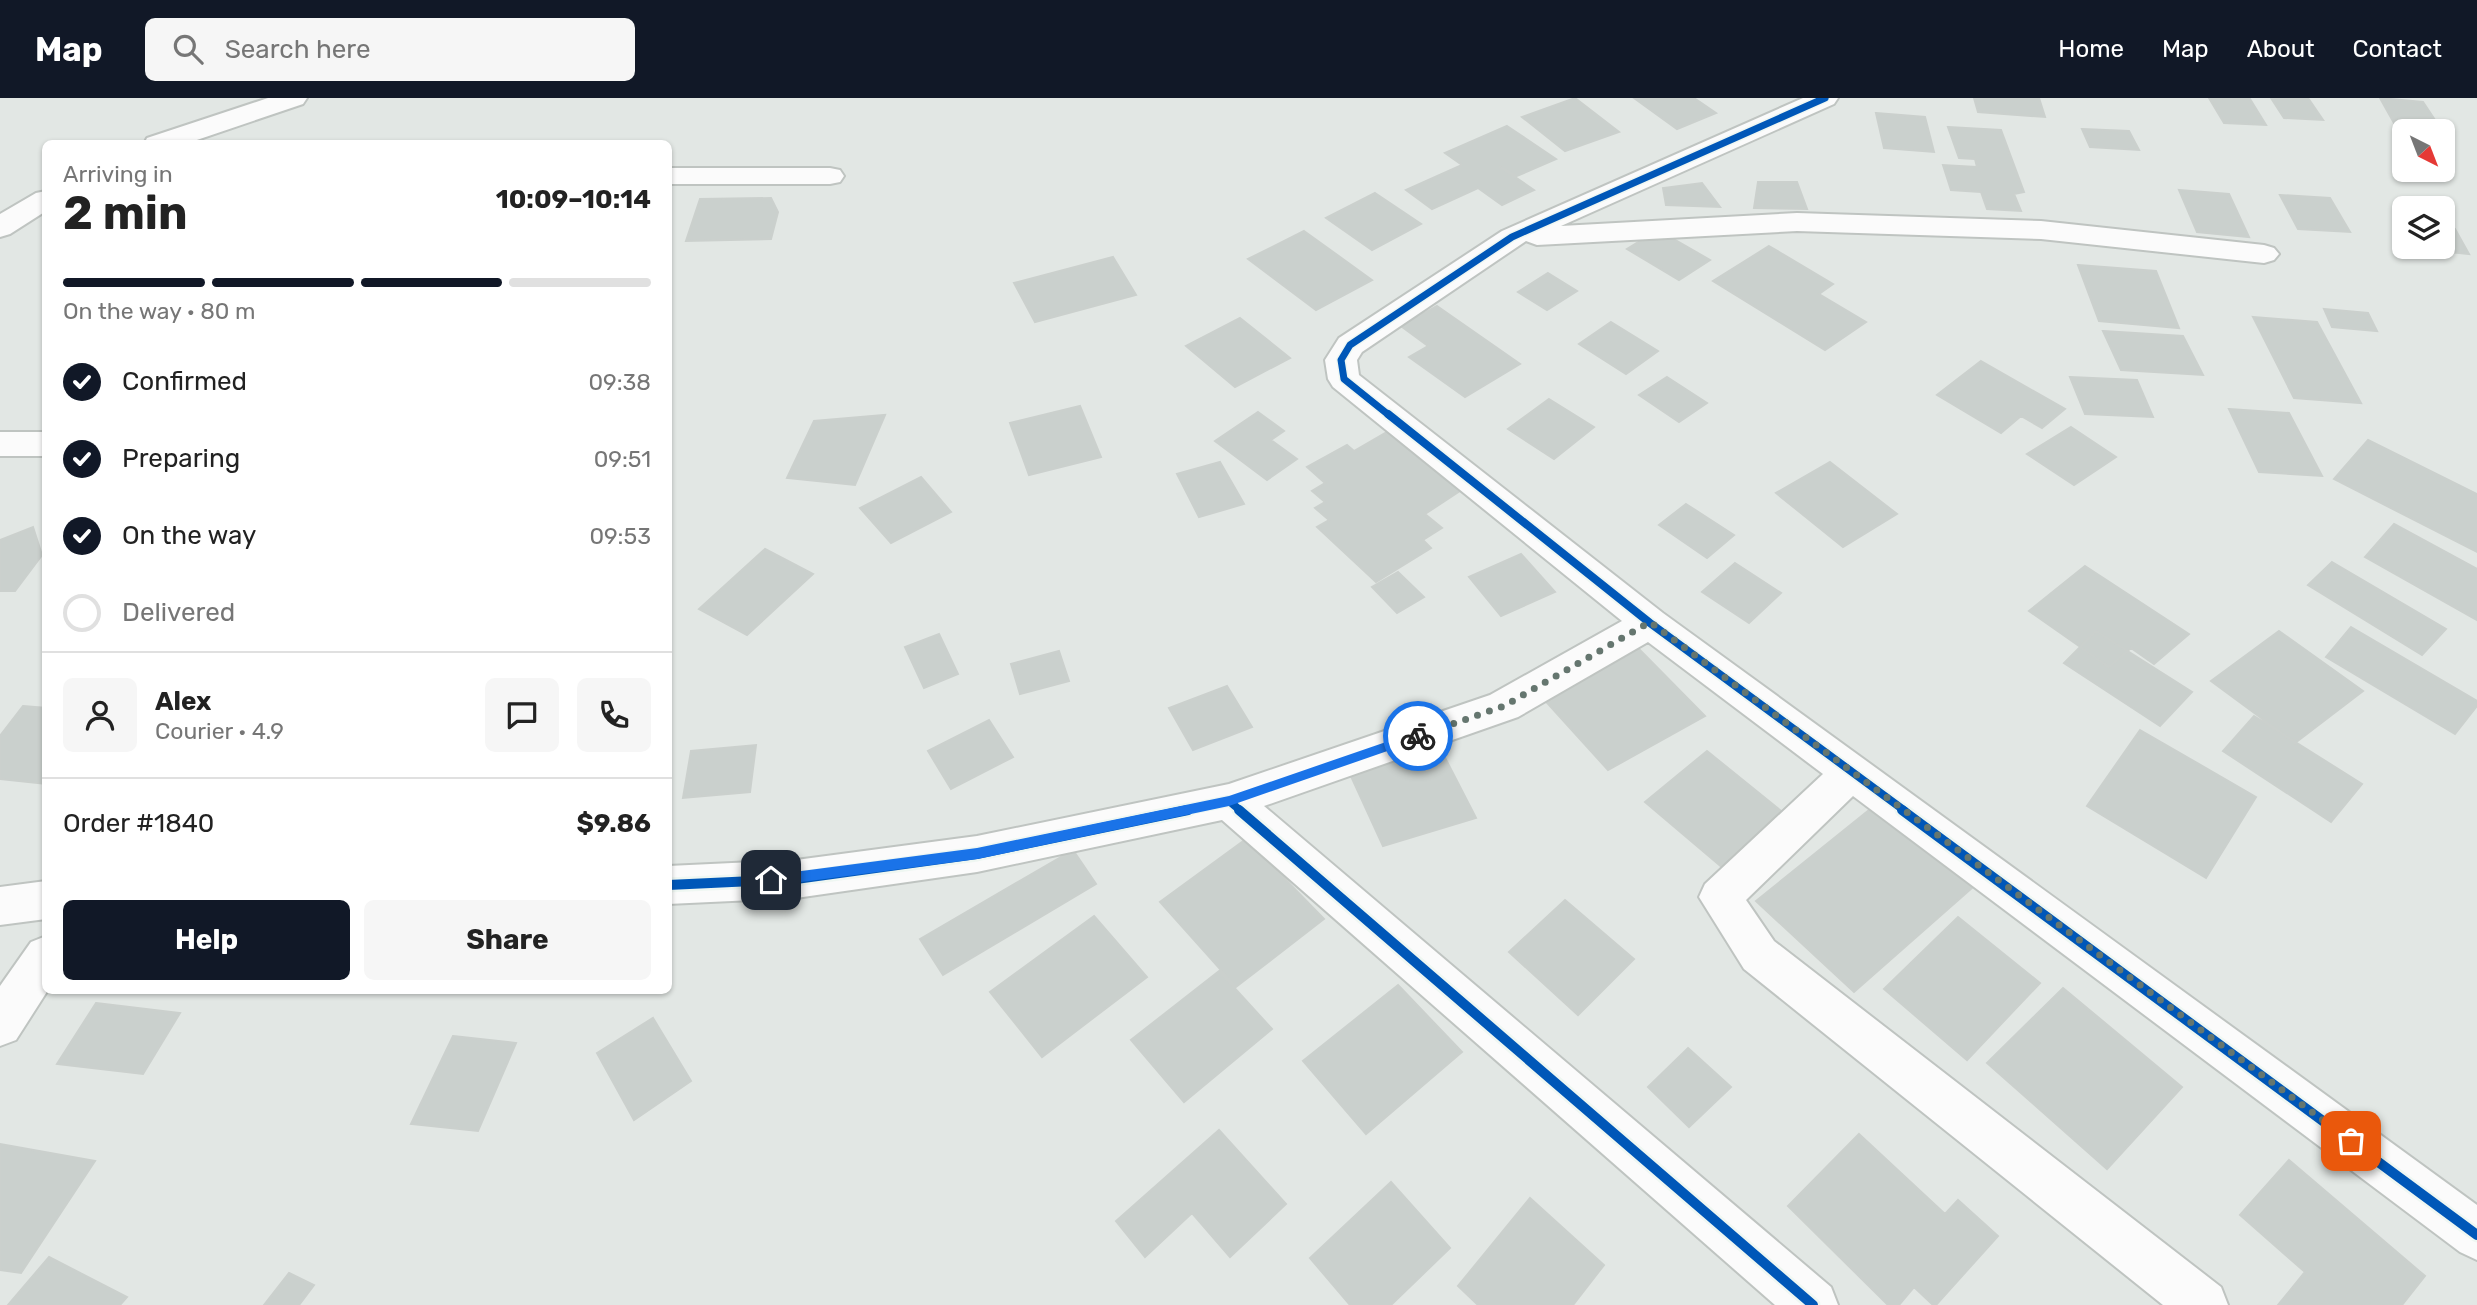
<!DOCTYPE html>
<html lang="en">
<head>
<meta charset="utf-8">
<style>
	body { margin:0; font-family:Rubik,sans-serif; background:#f6f6f6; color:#222; height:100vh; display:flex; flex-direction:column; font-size:26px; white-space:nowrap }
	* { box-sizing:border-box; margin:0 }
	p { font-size:23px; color:#767676 }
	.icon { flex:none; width:38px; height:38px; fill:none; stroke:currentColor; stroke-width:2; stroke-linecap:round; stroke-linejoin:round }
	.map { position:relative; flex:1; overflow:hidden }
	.details { position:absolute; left:42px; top:42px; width:630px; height:854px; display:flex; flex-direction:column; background:#fff; border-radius:10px; box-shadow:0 2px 5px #0004 }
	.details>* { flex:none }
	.needle { width:46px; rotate:138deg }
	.controls { position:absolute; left:2392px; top:21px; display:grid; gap:14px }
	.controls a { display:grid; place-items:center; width:63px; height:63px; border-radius:10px; background:#fff; box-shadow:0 2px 5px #0004; font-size:35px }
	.pin { position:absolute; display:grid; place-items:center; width:60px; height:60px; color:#fff; margin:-30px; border-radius:14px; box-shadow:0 4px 10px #0006 }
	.courier { position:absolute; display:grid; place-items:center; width:70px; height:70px; margin:-35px; border:5px solid #1a73e8; border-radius:50%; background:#fff; color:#222; box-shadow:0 2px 9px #0007 }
	.summary em { font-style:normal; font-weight:700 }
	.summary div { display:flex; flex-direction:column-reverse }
	.summary { display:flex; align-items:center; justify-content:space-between; height:119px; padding:0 21px }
	h1 { font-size:46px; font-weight:700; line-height:52px }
	.bar { display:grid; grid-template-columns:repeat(4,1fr); gap:10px 7px; align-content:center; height:84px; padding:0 21px }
	.bar i { height:9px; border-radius:5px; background:#e0e0e0 }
	.bar .active { background:#111827 }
	.bar p { grid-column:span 4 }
	.line { display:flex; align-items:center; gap:18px; padding:0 21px; border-top:2px solid #e0e0e0 }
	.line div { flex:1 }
	.round { display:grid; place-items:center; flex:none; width:74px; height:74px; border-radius:10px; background:#f6f6f6 }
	ol { padding:0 21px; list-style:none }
	li { display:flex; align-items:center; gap:21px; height:77px }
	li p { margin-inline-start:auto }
	li .icon { padding:7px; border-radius:50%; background:#111827; color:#fff; stroke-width:4 }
	li:last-child { color:#767676 }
	li i { width:38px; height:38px; border:4px solid #e0e0e0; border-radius:50% }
	.primary-button { display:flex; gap:14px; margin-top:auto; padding:14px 21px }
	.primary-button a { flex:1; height:80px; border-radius:10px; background:#111827; color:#fff; font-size:28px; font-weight:700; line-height:80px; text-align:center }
	.primary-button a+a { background:#f6f6f6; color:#222 }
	header { display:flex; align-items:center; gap:42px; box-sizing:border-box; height:98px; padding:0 35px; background:#111827; color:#fff }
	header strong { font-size:33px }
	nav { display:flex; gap:38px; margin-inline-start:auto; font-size:24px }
	.search { width:490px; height:63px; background:#f6f6f6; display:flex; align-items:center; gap:18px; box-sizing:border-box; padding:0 24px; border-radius:10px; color:#767676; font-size:26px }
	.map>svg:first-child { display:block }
</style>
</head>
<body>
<header>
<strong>Map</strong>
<div class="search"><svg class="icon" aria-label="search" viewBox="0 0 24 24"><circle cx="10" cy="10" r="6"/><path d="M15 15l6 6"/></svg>Search here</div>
<nav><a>Home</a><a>Map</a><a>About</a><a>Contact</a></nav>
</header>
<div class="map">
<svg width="2477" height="1207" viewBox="0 0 2477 1207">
	<rect width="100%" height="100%" fill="#e2e7e4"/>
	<path fill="#cad0cd" stroke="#cbd0cd" stroke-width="2" d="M1575 0 1619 34 1565 53 1522 19Z
		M1634 0H1694L1716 15 1677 31Z
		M1974 0H2039L2045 19 1978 14Z
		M2209 0 2250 1 2266 27 2224 25Z
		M2271 0H2308L2323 22 2284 20Z
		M2380 0 2423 4 2439 28 2394 25Z
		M1876 15 1925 19 1934 54 1884 50Z
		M1507 28 1556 61 1517 78 1499 68 1534 92 1502 107 1478 90 1432 111 1406 92 1462 67 1445 55Z
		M1948 29 2001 32 2024 94 2014 96 2021 113 1987 111 1981 94 1951 92 1943 67 1977 69 1975 61 1959 60Z
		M2082 31 2129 33 2139 52 2090 49Z
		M1758 84H1797L1807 111 1754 110Z
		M1702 85 1720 109 1666 107 1663 90Z
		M2179 92 2229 96 2249 139 2197 134Z
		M1375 95 1421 126 1372 152 1326 120Z
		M2280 97 2330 100 2350 134 2298 131Z
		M771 100 778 114 771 141 686 143 700 101Z
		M2443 129 2455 131 2469 156 2421 151 2420 149H2443Z
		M1658 132 1710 162 1679 182 1627 151Z
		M1304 133 1372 182 1316 212 1248 161Z
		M1769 148 1833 186 1819 196 1866 224 1825 252 1713 183Z
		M1113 159 1136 197 1035 224 1014 185Z
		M2078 167 2156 173 2179 230 2099 223Z
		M1548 175 1577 193 1547 212 1518 194Z
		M1437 208 1520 266 1465 299 1409 259 1428 248 1401 228Z
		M2324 211 2368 215 2377 233 2332 229Z
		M2253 219 2317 224 2361 305 2294 300Z
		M1240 220 1290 260 1235 289 1186 248Z
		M1611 224 1658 253 1626 276 1579 246Z
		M2103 233 2183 238 2203 277 2121 272Z
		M1981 263 2065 311 2042 330 2021 318 2001 335 1937 297Z
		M1667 279 1707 305 1679 324 1639 297Z
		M2070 279 2137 282 2153 319 2085 316Z
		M1549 301 1594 329 1554 361 1508 331Z
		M1080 308 1101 359 1029 377 1010 325Z
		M2229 311 2289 315 2322 378 2259 374Z
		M1258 314 1284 333 1271 342 1297 361 1267 382 1215 343Z
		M885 317 855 387 787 380 814 323Z
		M2071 329 2116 359 2074 387 2027 356Z
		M1387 334 1460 393 1425 416 1442 430 1423 442 1431 450 1376 484 1317 429 1329 422 1315 410 1325 404 1312 393 1325 385 1307 369 1347 347 1354 353Z
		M2368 342 2477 396V454L2334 381Z
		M1220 364 1244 406 1199 419 1177 376Z
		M1830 364 1897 416 1843 449 1776 395Z
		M921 379 951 414 891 445 860 410Z
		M1686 406 1734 437 1707 460 1659 427Z
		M2394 426 2477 471V522L2365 459Z
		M33 429 42 457 15 493H0V442Z
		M765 451 813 476 747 537 699 511Z
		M1521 456 1555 494 1501 518 1469 479Z
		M2332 464 2446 531 2422 557 2308 487Z
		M1735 465 1781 495 1749 525 1702 494Z
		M2085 468 2189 536 2154 566 2131 550 2109 569 2029 513Z
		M1398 474 1424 499 1397 515 1372 489Z
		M2351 529 2477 603V608L2455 636 2326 559Z
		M2096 533 2192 594 2160 628 2064 565Z
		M2279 533 2363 593 2295 645 2211 583Z
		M939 536 958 576 924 590 905 549Z
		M1635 547 1705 618 1608 672 1540 597Z
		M1059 553 1069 583 1020 596 1011 566Z
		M1227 588 1252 629 1193 652 1169 610Z
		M23 608 46 610V686L0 681V638Z
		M2254 618 2362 686 2331 724 2223 653Z
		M989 622 1013 659 951 691 928 653Z
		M2140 632 2256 699 2206 780 2087 708Z
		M756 647 750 694 683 700 691 653Z
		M1439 648 1476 720 1383 748 1349 674Z
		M1707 653 1786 717 1724 771 1645 704Z
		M1874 708 1973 789 1854 894 1756 803Z
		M1246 741 1324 821 1236 889 1160 804Z
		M1073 752 1096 786 943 877 920 841Z
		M1565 802 1634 861 1578 917 1509 854Z
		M1094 818 1147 879 1042 959 990 894Z
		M1958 819 2040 885 1967 962 1884 891Z
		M1219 873 1272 931 1184 1004 1131 942Z
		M1398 887 1462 954 1366 1036 1303 963Z
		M2063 890 2182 989 2107 1071 1987 965Z
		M96 905 180 915 143 976 57 966Z
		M653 920 691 983 634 1022 597 955Z
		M453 938 516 945 478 1033 411 1026Z
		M1688 950 1731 989 1689 1029 1648 989Z
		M1219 1032 1286 1106 1230 1159 1192 1115 1145 1159 1116 1123Z
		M1859 1036 1945 1116 1958 1102 1998 1138 1936 1207H1933L1914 1189 1899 1207H1888L1788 1108Z
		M0 1046 95 1063 21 1175 0 1172Z
		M2289 1062 2425 1178 2402 1207H2278L2305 1174 2240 1117Z
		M1391 1084 1450 1150 1391 1207H1350L1310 1160Z
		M1530 1100 1604 1167 1573 1207H1478L1458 1188Z
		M49 1159 127 1199 120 1207H8Z
		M289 1175 314 1187 299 1207H264Z"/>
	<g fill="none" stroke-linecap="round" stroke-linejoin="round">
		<g stroke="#bfc4c1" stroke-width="4">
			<path id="street" d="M268 0H307L303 6 185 46H144L147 40Z
				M1803 0H1838L1834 6 1561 128 1797 115 2041 123 2264 147 2274 150 2279 156 2274 162 2264 165 2041 141 1797 133 1537 147 1526 143 1362 254 1357 262 1359 277 1663 515 2477 1107V1162L2460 1154 1853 698 1746 802 1774 843 2221 1189 2228 1207H2163L1744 871 1699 799 1705 786 1823 676 1648 544 1518 619 1264 708 1831 1189 1838 1207H1775L1222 722 977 774 796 800 668 806V768L796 762 977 738 1229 686 1490 597 1622 523 1333 289 1328 281 1325 262 1339 240 1502 133Z
				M668 70H830L840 72 844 78 840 84 830 86H668Z
				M46 93V113L10 136 0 139V116L36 95Z
				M0 334H46V358H0Z
				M46 783V821L0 827V789Z
				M46 838V892H48L16 942 0 948V888L31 844Z"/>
		</g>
		<use href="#street" fill="#fbfbfb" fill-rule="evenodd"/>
		<g stroke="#eff7f2" stroke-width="10">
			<path id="cycleway-far2" d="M1390 318 1344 281 1341 262 1350 247 1512 139 1825 0"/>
		</g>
		<g stroke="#eff7f2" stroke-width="12">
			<path id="cycleway-far1" d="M1388 316 1650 525 1905 713
				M1180 713 1229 703 1241 713"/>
		</g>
		<g stroke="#eff7f2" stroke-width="15">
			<path id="cycleway" d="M1239 712 1813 1207
				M1902 712 2477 1137
				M668 787 796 781 977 756 1188 712"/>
		</g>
		<use href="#cycleway-far2" stroke="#0057b8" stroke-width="7"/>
		<use href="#cycleway-far1" stroke="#0057b8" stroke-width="8"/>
		<use href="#cycleway" stroke="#0057b8" stroke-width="10"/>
	</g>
	<path fill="#1a73e8" d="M1418 633 1422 634V641L1229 708 977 761 771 788 765 782 771 777 977 750 1229 698Z"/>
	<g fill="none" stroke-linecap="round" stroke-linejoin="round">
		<path stroke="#65766f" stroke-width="7" stroke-dasharray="0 12.6" d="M1418 638 1504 608 1650 524 2351 1043"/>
	</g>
</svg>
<div class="controls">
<a><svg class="needle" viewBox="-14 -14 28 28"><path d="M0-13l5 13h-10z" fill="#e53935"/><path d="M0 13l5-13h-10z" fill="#767676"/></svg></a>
<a><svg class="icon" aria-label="layers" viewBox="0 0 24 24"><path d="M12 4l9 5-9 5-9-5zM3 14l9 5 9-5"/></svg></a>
</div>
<div class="pin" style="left:2351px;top:1043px;background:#ea580c"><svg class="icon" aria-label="bag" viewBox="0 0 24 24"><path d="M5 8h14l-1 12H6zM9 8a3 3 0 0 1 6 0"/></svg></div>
<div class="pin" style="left:771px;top:782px;background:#1f2937"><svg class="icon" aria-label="home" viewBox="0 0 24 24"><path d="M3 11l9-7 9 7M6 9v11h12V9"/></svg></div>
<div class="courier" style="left:1418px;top:638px"><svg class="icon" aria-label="bike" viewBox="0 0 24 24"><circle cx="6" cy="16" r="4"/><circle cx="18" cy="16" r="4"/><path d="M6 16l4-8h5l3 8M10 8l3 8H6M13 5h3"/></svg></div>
<section class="details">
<div class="summary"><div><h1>2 min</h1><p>Arriving in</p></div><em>10:09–10:14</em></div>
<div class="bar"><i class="active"></i><i class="active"></i><i class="active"></i><i></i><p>On the way · 80 m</p></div>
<ol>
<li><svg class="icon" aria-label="check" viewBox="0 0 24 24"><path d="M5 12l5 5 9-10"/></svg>Confirmed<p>09:38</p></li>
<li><svg class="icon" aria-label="check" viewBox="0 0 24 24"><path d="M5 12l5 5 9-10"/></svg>Preparing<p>09:51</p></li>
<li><svg class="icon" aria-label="check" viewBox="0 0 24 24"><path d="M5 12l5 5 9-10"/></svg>On the way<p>09:53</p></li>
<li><i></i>Delivered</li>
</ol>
<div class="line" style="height:126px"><a class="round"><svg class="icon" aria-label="person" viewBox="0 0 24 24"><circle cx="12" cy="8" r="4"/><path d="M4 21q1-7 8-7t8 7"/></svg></a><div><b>Alex</b><p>Courier · 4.9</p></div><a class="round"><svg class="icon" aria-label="chat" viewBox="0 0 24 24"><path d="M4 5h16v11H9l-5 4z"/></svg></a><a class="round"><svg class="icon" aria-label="phone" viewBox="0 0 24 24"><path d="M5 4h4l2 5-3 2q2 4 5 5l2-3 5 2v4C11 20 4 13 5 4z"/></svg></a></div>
<div class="line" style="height:91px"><div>Order #1840</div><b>$9.86</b></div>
<div class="primary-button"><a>Help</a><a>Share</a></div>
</section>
</div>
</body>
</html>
